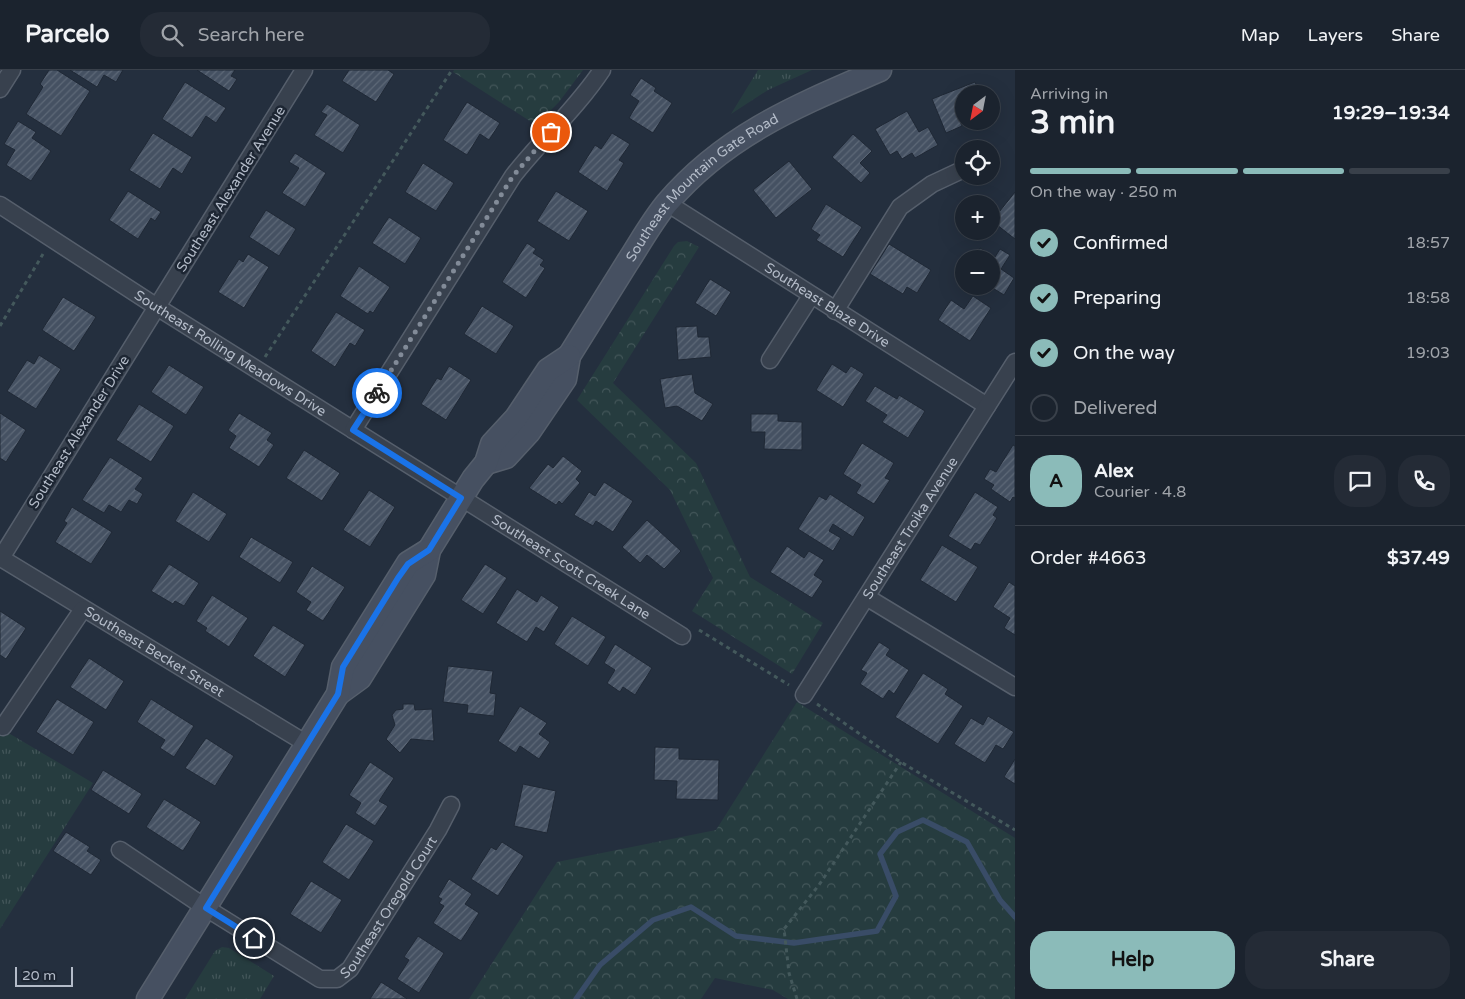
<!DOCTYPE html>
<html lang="en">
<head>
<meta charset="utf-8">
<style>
	body { margin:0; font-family:"Varela Round",sans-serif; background:#242b36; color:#f1f3f6; height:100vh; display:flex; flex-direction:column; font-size:19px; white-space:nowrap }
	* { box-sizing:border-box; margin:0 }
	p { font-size:16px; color:#a0a4aa }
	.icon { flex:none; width:28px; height:28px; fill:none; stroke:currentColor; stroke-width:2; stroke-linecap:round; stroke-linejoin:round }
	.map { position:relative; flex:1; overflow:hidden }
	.drawer { display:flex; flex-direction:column; background:#1b232e; width:450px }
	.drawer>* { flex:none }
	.needle { width:32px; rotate:212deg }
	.tools { position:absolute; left:955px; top:15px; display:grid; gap:10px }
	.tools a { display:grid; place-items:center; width:45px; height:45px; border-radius:50%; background:#1b232e; box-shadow:0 5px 20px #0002,0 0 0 1px #39404a; font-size:25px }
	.scale { position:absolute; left:15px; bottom:12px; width:58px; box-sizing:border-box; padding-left:5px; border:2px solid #b4bcc9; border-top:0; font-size:14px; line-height:18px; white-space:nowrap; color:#b4bcc9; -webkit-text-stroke:4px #1d2633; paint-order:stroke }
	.pin { position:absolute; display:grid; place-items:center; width:42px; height:42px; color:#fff; margin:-21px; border:2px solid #fff; border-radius:50%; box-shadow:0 1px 5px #0007 }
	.courier { position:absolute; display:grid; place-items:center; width:50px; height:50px; margin:-25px; border:4px solid #1a73e8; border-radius:50%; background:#fff; color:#222; box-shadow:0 1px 6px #0007 }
	.headline em { font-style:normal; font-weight:800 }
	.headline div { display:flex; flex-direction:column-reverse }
	.headline { display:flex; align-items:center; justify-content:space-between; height:85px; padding:0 15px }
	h1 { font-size:32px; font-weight:800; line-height:38px }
	.bar { display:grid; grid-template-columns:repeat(4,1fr); gap:8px 5px; align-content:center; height:60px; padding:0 15px }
	.bar i { height:6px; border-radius:4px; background:#39404a }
	.bar .on { background:#8bbbb9 }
	.bar p { grid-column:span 4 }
	.line { display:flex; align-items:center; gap:12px; padding:0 15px; border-top:1px solid #39404a }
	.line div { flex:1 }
	.round { display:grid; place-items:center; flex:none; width:52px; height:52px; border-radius:20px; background:#242b36 }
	ol { padding:0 15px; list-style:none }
	li { display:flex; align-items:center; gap:15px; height:55px }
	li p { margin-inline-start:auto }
	li .icon { padding:5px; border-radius:50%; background:#8bbbb9; color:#111; stroke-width:4 }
	li:last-child { color:#a0a4aa }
	li i { width:28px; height:28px; border:2px solid #39404a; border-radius:50% }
	.primary-button { display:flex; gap:10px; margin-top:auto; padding:10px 15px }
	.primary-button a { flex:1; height:58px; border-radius:20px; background:#8bbbb9; color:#111; font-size:20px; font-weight:800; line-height:58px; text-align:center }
	.primary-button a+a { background:#242b36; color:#f1f3f6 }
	header { display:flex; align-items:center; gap:30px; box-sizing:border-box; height:70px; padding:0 25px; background:#1b232e; border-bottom:1px solid #39404a }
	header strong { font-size:24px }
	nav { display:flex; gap:28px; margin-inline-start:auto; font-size:18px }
	.search { width:350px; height:45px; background:#242b36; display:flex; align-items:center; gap:12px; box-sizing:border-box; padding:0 18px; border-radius:20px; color:#a0a4aa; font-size:19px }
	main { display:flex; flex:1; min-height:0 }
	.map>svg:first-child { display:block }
</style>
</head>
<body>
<header>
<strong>Parcelo</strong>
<div class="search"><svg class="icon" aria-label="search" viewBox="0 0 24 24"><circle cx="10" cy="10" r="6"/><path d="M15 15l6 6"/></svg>Search here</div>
<nav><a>Map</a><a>Layers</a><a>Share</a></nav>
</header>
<main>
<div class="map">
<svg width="1015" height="929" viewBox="0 0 1015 929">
	<defs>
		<pattern id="grass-tufts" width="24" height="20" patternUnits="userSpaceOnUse" patternTransform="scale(1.25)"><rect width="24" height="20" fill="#263c3f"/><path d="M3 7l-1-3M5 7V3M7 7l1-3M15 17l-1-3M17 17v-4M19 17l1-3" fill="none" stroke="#435659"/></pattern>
		<pattern id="forest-crowns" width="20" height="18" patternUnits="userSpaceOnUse" patternTransform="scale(1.25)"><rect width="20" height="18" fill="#263c3f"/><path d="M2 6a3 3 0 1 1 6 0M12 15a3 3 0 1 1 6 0" fill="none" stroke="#435659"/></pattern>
		<pattern id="building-hatch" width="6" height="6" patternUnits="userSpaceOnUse" patternTransform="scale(1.25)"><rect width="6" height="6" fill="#455162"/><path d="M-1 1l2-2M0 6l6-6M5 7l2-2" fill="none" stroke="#5d6877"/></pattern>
	</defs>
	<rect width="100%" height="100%" fill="#242f3e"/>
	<path fill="url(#grass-tufts)" d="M758 0H812L768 20 731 44Z
		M0 658 93 713 0 859Z
		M222 877 229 878 274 906 260 929H185L215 881Z"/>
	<path fill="url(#forest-crowns)" d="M454 0H583L559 32 536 55 453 2Z
		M687 171 699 177 613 313 696 393 750 507 823 553 792 604 692 541 713 508 670 420 577 330 674 176 678 172Z
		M797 632 1015 768V929H788L773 920 715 908 701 929H469L557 792 716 760Z"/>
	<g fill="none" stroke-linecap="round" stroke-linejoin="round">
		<path stroke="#394c67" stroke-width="5.5" d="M576 929 600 895 653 850 691 837 736 866 794 873 877 861 896 826 880 784 897 762 923 750 967 772 1000 830 1015 847"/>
	</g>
	<path fill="url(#building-hatch)" stroke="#1f2835" d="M49 0H57L90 21 61 66 26 44 43 17 40 14Z
		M70 0H123L116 12 104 5 97 17Z
		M197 0H235L231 6 237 9 229 21Z
		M349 0H388L394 4 376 32 342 11Z
		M641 8 656 18 654 21 672 33 653 63 629 48 639 31 630 25Z
		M185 12 226 38 216 53 206 46 192 68 162 49Z
		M975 12 980 24H964V44L958 46 962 56 946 63 932 29Z
		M467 32 500 53 489 70 480 64 467 85 443 70Z
		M327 34 360 55 343 83 314 65 327 45 321 42Z
		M907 41 919 62 928 57 938 75 915 88 912 83 902 89 897 81 890 85 875 59Z
		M18 51 36 62 32 68 51 81 31 111 6 95 15 80 4 74Z
		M153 63 192 87 182 104 173 98 160 119 129 100Z
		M612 63 630 74 619 90 624 93 607 121 578 102 595 75 601 79Z
		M853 64 872 81 860 93 870 103 861 113 832 87Z
		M295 83 326 103 305 137 282 123 299 98 289 92Z
		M789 91 812 119 776 148 753 120Z
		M423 93 454 113 436 141 405 122Z
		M128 121 161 142 155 151 151 148 138 169 109 150Z
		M556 121 588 141 569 171 537 151Z
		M1015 122V169L992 151Z
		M826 134 862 157 843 187 816 170 820 165 811 159Z
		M266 140 296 159 279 186 249 167Z
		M389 147 421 168 405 194 372 173Z
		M527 173 536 179 533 183 544 190 540 195 545 198 526 228 502 212Z
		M889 174 931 200 917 223 907 217 903 224 870 204Z
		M980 178 995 187 1000 179 1010 185 1001 199 1014 208 1004 225 991 217 988 221 981 216H991V189H973Z
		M248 184 269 197 244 238 218 222 239 189 243 192Z
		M359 196 390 217 373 243 370 241 368 244 340 226Z
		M710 209 731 222 716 246 695 233Z
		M973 226 991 238 970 271 938 250 951 230 964 239Z
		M63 227 96 247 74 281 42 260Z
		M482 236 514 256 496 284 464 264Z
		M336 242 365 260 355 276 350 273 335 297 311 281Z
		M697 256 698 267H709L711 287 678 290 676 257Z
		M39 285 61 299 36 339 7 321 27 290 34 294Z
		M832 294 846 303 851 296 864 304 843 337 816 320Z
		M169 295 204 317 186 345 151 322Z
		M449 296 471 310 446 350 421 334 437 308 441 310Z
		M692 304 695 323 713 334 702 351 677 336 665 338 660 309Z
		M875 316 897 329 899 325 925 341 908 368 882 352 887 345 865 331Z
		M139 334 174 356 151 392 116 370Z
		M0 343 26 360 6 392 0 388Z
		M239 343 272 363 267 370 274 375 259 397 229 378 236 366 228 360Z
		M751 344H778V351L802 352V380L764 379 765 362H751Z
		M862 373 894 393 885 408 890 410 874 434 856 423 861 415 843 404Z
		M1013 375 1015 376V428L1013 427 1010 432 991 419 994 415 984 409 990 399 996 402Z
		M304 380 340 403 322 431 286 408Z
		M563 386 582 401 576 409 580 413 562 434 559 431 556 435 529 418 548 394 553 398Z
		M110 387 143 408 135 419 143 424 137 434 129 430 121 442 109 435 104 443 82 430Z
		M604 412 633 431 613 462 596 451 593 456 574 445 589 422 595 426Z
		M369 420 395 437 370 477 343 460Z
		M193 422 227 444 209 472 175 451Z
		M975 422 998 437 993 445 997 448 980 475 975 473 971 480 948 466Z
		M830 424 865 447 853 467 833 454 829 461 841 468 833 481 798 459 819 426 826 430Z
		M72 437 112 462 91 494 55 472 67 453 64 451Z
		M647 450 681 481 664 499 647 485 640 493 622 477Z
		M251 467 293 492 280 513 239 487Z
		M942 475 978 497 956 532 920 510Z
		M787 476 804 488 809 481 824 490 814 505 823 511 812 528 770 502Z
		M169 494 199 513 184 536 175 531 173 534 151 521Z
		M485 494 507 508 483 544 461 530Z
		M312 496 345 517 323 551 306 540 311 532 296 522Z
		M1009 512 1015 516V565L1004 558 1010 548 993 537Z
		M517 519 537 532 541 525 559 537 544 562 536 557 527 572 496 553Z
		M212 525 248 548 229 577 205 561 207 558 196 551Z
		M0 541 26 558 6 589 0 585Z
		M572 546 606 567 588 596 554 574Z
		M273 555 305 575 285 607 253 586Z
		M879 572 890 579 886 585 909 600 894 624 889 620 883 629 860 614 867 603 861 600Z
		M615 574 652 598 635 625 623 617 620 622 607 613 615 600 604 593Z
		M89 588 124 611 106 640 70 617Z
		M448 596 493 601 490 623 496 624 494 646 467 643 468 635 443 632Z
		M923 603 948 619 945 624 963 636 938 674 895 647Z
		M57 629 94 652 73 685 36 662Z
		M151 629 194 656 174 687 160 678 165 670 137 652Z
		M403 634H414L415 640 432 639 434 671 411 669 400 683 386 669 395 655 392 645 396 640 403 639Z
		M520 636 547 653 539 664 550 672 539 689 520 676 516 683 498 671Z
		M988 646 1014 662 1003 679 996 675 985 693 954 674 971 648 983 655Z
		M206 668 234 686 215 716 185 698Z
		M655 677 679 678V689L719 690 718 730 676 729 677 711 654 710Z
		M1015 689V714L1004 707Z
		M370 692 394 708 379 731 388 736 375 756 355 743 361 733 349 725Z
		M103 700 142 724 129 744 91 720Z
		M523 714 556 721 547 763 514 756Z
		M164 729 201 752 183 781 146 757Z
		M346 754 374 771 349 810 322 792Z
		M66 762 90 777 87 781 101 790 91 805 53 781Z
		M502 772 524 786 498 826 471 809 491 777 496 780Z
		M449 809 472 824 465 834 479 843 461 871 433 853 444 836 439 833 442 829 438 827Z
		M311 811 342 830 321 863 290 844Z
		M418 866 444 883 419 923 397 909 409 890 404 887Z
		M381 912 403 926 407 929H370Z"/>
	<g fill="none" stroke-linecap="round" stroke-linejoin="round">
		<g stroke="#565f6c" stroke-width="19">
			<g id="street">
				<path id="s1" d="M304 0 1 488 307 674"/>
				<path d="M0 19 12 0"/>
				<path id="s2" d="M667 133 987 336"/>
				<path id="s3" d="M0 135 157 237 682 566"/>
				<path d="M835 241 900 137 932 114 964 99"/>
				<path d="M770 290 811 226"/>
				<path d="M353 360 513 106C542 69 576 39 602 0"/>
				<path d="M868 528 1015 617"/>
				<path id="s4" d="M804 625 1015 292"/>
				<path d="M3 657 83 539"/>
				<path id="s5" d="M120 780 206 838 320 909H337L350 899 438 760 451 735"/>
			</g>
		</g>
		<g stroke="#565f6c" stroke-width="25">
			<g id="secondary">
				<path id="s6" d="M486 393 506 387 529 362 565 309 569 286C588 255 608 224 627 193 640 173 652 151 667 133 726 64 799 35 880 0"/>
				<path d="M338 624 360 608 424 505 429 480 473 409 486 393 492 374 516 348 548 300 569 286"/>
				<path d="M148 929 338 624 343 597 408 493 429 480"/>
			</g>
		</g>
		<path stroke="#44595c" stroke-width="3" stroke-dasharray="4 4" stroke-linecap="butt" d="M0 256 43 184
			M265 287 452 0
			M699 560 789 615
			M817 634 894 688 1015 760
			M797 929 789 903 784 859 819 815 901 692"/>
		<use href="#street" stroke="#38414e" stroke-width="16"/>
		<use href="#secondary" stroke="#465061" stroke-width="22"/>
	</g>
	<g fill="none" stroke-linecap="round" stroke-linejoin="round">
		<path stroke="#828b98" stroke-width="5" stroke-dasharray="0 9" d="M377 323 513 106 551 62"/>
		<path stroke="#1a73e8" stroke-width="6" d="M254 868 206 838 338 624 343 597 398 508 408 494 429 480 461 428 353 360 377 323"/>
	</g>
	<g text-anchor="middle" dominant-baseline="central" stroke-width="5" stroke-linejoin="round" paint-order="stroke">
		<g font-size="14" fill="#b4bcc9" stroke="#1d2633">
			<text transform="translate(231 119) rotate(-58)">Southeast Alexander Avenue</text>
			<text stroke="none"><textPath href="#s6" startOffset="360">Southeast Mountain Gate Road</textPath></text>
			<text stroke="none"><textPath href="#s2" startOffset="190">Southeast Blaze Drive</textPath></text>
			<text stroke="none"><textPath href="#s3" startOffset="274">Southeast Rolling Meadows Drive</textPath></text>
			<text transform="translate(79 362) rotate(-58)">Southeast Alexander Drive</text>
			<text stroke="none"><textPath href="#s4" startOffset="198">Southeast Troika Avenue</textPath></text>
			<text stroke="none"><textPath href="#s3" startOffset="676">Southeast Scott Creek Lane</textPath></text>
			<text stroke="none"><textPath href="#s1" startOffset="754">Southeast Becket Street</textPath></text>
			<text stroke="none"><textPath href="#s5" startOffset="344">Southeast Oregold Court</textPath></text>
		</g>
	</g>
</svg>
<div class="tools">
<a><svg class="needle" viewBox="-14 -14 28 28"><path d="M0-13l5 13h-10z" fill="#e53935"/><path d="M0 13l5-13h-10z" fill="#a0a4aa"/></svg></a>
<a><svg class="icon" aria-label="locate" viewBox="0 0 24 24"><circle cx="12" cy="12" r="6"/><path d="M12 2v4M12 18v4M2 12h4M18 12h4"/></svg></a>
<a>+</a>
<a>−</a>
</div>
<div class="scale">20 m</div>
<div class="pin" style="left:551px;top:62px;background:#ea580c"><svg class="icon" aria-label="bag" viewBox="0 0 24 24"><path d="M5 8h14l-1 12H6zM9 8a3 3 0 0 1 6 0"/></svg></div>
<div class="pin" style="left:254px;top:868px;background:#1f2937"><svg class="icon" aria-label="home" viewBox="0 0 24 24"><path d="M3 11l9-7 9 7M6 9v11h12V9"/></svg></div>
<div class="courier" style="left:377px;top:323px"><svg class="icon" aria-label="bike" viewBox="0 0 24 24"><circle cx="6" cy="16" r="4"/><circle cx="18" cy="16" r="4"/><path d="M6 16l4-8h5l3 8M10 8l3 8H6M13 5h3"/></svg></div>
</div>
<section class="drawer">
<div class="headline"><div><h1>3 min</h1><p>Arriving in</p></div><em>19:29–19:34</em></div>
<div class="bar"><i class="on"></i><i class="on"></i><i class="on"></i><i></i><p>On the way · 250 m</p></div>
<ol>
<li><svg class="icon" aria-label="check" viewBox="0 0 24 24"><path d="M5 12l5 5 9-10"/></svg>Confirmed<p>18:57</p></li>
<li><svg class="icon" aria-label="check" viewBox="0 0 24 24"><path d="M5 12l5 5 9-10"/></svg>Preparing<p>18:58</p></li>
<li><svg class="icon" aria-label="check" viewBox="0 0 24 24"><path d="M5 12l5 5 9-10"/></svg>On the way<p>19:03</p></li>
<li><i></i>Delivered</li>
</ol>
<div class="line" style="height:90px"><b class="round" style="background:#8bbbb9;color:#111">A</b><div><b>Alex</b><p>Courier · 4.8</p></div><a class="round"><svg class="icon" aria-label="chat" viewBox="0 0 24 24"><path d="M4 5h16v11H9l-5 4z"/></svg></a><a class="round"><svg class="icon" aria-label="phone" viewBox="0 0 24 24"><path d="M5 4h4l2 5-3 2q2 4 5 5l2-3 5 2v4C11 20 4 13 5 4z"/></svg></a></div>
<div class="line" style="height:65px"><div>Order #4663</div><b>$37.49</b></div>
<div class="primary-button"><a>Help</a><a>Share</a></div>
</section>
</main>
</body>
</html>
